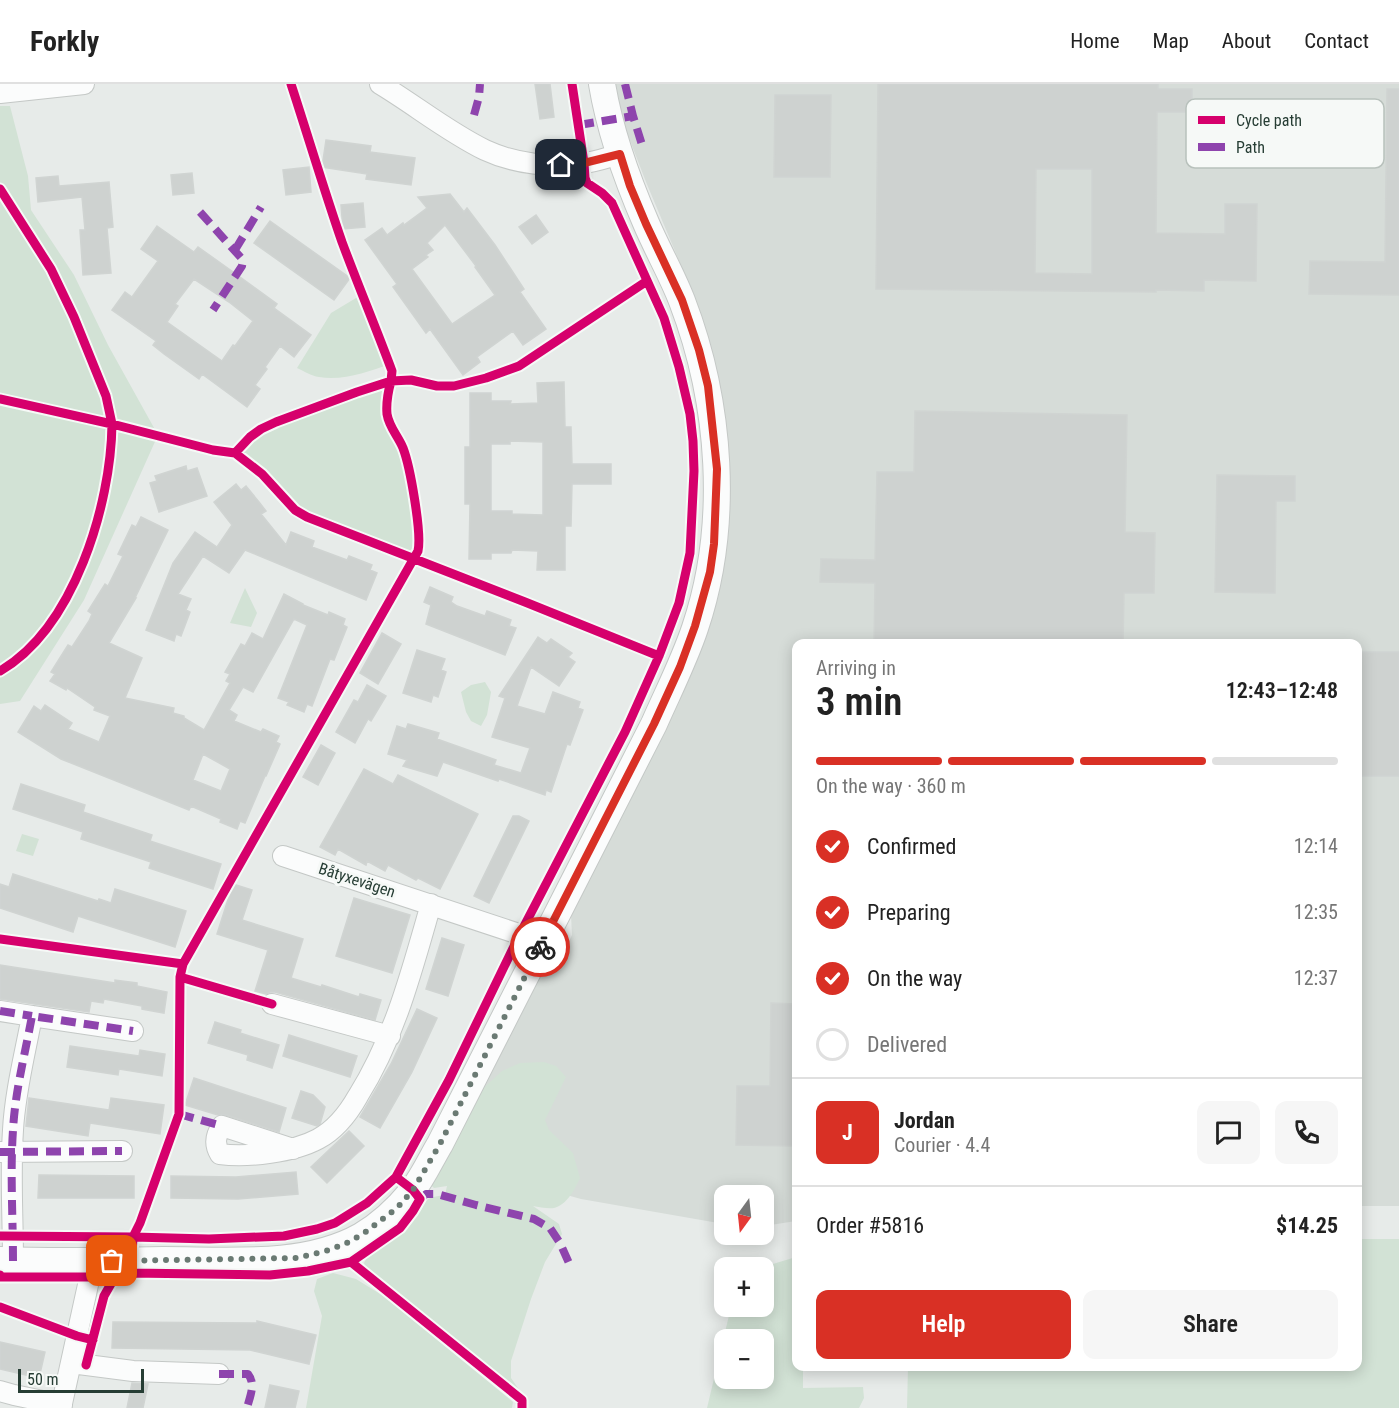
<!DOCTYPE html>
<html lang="en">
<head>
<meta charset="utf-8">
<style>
	body { margin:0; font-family:"Roboto Condensed",sans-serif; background:#f6f6f6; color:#222; height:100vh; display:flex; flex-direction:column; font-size:22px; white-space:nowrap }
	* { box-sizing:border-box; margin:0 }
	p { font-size:20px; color:#767676 }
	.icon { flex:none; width:33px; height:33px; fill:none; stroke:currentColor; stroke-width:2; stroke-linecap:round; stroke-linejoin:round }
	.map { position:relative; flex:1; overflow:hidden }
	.side { position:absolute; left:792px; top:555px; width:570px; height:732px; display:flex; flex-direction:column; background:#fff; border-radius:12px; box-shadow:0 3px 15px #0003 }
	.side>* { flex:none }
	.needle { width:39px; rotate:195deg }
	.buttons { position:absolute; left:714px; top:1101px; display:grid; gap:12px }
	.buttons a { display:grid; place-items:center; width:60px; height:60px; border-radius:12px; background:#fff; box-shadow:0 3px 15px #0003; font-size:30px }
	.scale { position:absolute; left:18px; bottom:15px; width:126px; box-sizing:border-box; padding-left:6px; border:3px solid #263d34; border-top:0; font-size:16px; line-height:21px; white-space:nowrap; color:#263d34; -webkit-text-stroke:4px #f6f9f7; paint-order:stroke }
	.pin { position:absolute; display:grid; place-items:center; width:51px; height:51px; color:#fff; margin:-26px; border-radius:12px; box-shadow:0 3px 9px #0006 }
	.courier { position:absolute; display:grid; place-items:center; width:60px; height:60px; margin:-30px; border:4px solid #d93025; border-radius:50%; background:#fff; color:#222; box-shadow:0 2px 8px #0007 }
	.headline em { font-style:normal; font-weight:600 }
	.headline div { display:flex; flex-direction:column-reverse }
	.headline { display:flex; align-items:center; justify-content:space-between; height:102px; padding:0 24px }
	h1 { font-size:39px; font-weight:600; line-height:45px }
	.bar { display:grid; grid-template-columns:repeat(4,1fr); gap:9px 6px; align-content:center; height:72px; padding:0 24px }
	.bar i { height:8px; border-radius:4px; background:#e0e0e0 }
	.bar .active { background:#d93025 }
	.bar p { grid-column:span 4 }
	.line { display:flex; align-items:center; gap:15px; padding:0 24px; border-top:2px solid #e0e0e0 }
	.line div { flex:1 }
	.round { display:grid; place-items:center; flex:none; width:63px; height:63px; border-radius:12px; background:#f6f6f6 }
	ol { padding:0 24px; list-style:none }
	li { display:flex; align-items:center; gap:18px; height:66px }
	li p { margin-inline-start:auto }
	li .icon { padding:6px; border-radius:50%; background:#d93025; color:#fff; stroke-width:4 }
	li:last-child { color:#767676 }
	li i { width:33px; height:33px; border:3px solid #e0e0e0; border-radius:50% }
	.action { display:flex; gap:12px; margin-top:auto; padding:12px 24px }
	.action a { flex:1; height:69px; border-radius:12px; background:#d93025; color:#fff; font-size:24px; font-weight:600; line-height:69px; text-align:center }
	.action a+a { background:#f6f6f6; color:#222 }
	header { display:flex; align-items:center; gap:36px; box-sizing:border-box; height:84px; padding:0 30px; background:#fff; border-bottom:2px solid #e0e0e0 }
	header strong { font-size:28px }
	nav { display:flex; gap:33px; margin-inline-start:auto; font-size:21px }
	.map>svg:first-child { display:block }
</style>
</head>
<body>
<header>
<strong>Forkly</strong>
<nav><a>Home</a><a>Map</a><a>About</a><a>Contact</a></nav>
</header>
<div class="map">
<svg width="1399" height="1324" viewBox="0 0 1399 1324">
	<rect width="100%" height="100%" fill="#e7ebe9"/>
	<path fill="#d6dcd8" d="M612 0H1399V1122H1358V560H796V1137L764 1142V1112H724V1140L581 1115 439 1075 464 1032 544 885 559 879 572 851 571 831 665 642 721 468 728 370 717 302 698 222 646 98 614 15Z"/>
	<path fill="#d2e2d5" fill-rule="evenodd" d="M0 22H10L28 92 31 126 74 191 108 261 158 351 84 516 20 617 0 620Z
		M361 211 370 227 390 280C368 288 343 297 319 293 311 292 304 287 297 284L331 229Z
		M391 297 388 312 387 328 392 346 401 359 405 371 410 394 419 450V461L414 475 307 433 295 426 262 390 235 369 250 353 261 345 276 338 357 308Z
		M245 504 257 529 251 543 230 539Z
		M485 598 491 608 487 631 481 642 471 637 466 628 461 608 471 601Z
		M22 750 39 755 33 772 16 767Z
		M544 978 556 982 566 993 545 1036 549 1046 573 1069 580 1094C575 1105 567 1121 554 1124 548 1125 539 1123 533 1122L559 1140 562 1150 545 1178 531 1215 511 1277V1294L520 1307 366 1186 364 1179 369 1170C385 1164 409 1142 420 1128 422 1125 424 1119 427 1116 432 1112 440 1112 445 1111L447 1102 434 1104 431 1101 477 1010 502 987 520 979Z
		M1358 1155H1399V1324H907L908 1283 1358 1282Z
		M796 1173V1282L803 1283V1304L863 1303 864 1314 859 1324H707L731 1223 764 1222 763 1183ZM724 1256H764V1294H724Z
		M333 1189 356 1195 385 1213 513 1318 512 1324H306L322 1232 314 1207 317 1195Z"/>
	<path fill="#ced2d0" stroke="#d0d4d2" stroke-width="1.5" fill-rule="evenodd" d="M535 0H550L554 33 540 35Z
		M878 0H1158V5H1192V28H1157L1156 149 1225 150V120H1257L1256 197 1204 196V207L1156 206V208L876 205ZM1036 85H1092V190L1035 189Z
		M1387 5H1399V211L1309 210 1310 177 1385 178Z
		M775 11H831L830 93H774Z
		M326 56 371 62 370 68 415 74 411 101 366 95 367 90 322 83Z
		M309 83 311 108 286 111 283 86Z
		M192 89 194 109 173 111 171 91Z
		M58 92 59 102 109 98 113 143 107 144 111 189 83 191 80 146H85L82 113 38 118 36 94Z
		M450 110 464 128 467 124 495 161 524 205 520 208 546 245 523 261 513 247 477 273 480 278 463 291 430 245 426 249 393 203 397 200 365 156 382 144 387 151 403 139 404 141 427 124 418 113ZM445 141 476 182 475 183 495 211 452 240 412 185 428 173 426 171 433 166 427 159Z
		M363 119 365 143 343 145 341 121Z
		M536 131 548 148 532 160 519 143Z
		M270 137 350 194 334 216 254 159Z
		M157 142 194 168 198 163 236 190 277 220 274 224 311 251 294 273 280 262 265 283 267 285 255 301 260 305 247 323 202 290 199 295 164 270 153 261 156 257 112 226 125 208 132 213 158 177 141 165ZM194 195 229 218 253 237 235 262 233 261 222 277 167 238 178 222 175 220Z
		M564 298 565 343H571L572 380H611V400H572L571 442H565V486H537L538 467 512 466 511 469H491V475H469L470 420H465V363H470V309H491V317H511L510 320 538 319 537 299ZM510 357 543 358V431L512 430V427H491V360H510Z
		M915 327 1127 331 1125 448 1155 449 1154 509H1124L1123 560H874L875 499 820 498 821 475 875 476 877 388H914Z
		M186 382 187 387 197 384 207 412 159 428 150 399 157 397 155 392Z
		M1217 391 1295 392V417H1276L1275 509 1215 508Z
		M236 400 241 406 246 402 259 418 266 427 261 430 286 461 291 448 314 457 312 463 347 476 349 472 372 481 370 486 377 489 366 516 245 466 229 489 203 472 178 510 191 515 186 526 190 528 181 552 176 550 174 557 146 546 173 479 195 448 217 463 232 441 214 418Z
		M141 433 168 446 135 514H136L109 559 142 574 125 614 174 624 173 629 184 632V634L204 646 230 599 226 597 230 590 225 588 241 560 245 562 252 549 263 555 284 510 303 520V521L328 531 329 528 345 535 343 541 347 543 334 576 330 575 312 622 307 620 304 628 287 621 289 618 278 614 307 541 294 535 253 608 243 603 229 626 237 631 234 637 261 648 263 645 279 652 276 658 280 660 266 692H265L245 739 240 737 237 745 220 738 221 735 191 722 189 726 61 675 18 648 34 622 41 627 45 621 72 639 68 645 99 658 110 632 94 626 95 623 67 604 66 606 50 597 55 590 51 588 68 561 72 563 89 537 92 530 88 527 105 500 108 502 123 472 118 470 132 441 136 443ZM203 670 230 685 221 707 193 696Z
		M430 503 453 513 451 518 457 522 485 532 487 527 511 536 509 542 516 544 505 571 426 540 431 521 424 518Z
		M382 549 401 560 378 600 360 589Z
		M538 553 547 559 551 555 572 569 568 573 575 578 559 602 531 583 517 622 545 630 553 608 580 618 578 624 583 626 570 661 567 660 551 708 546 706 545 711 499 695 498 697 443 678 437 692 403 682 407 676 388 670 397 642 406 645 408 640 439 649 437 655 496 676 494 681 521 689 530 664 492 653 505 614 499 612Z
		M417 566 445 575 441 586 446 588 438 613 433 611 431 618 403 609Z
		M1358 568H1399V692H1358Z
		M367 601 386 612 371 637 368 635 355 659 336 648 354 616 358 618Z
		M321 661 335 669 318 701 303 693Z
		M364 685 393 700 398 691 478 730 440 805 418 794 416 796 388 781 385 787 367 777 366 781 338 765 335 771 320 763Z
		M21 700 85 721 83 728 152 751 150 757 221 780 213 805 149 784 151 778 81 755 83 748 13 725Z
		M513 732H519L529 737 489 819 474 812Z
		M13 790 98 817 99 815 111 819 115 805 186 827 175 863 78 832 73 848 0 824V800L9 803Z
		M233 800 252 806 242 836 303 855 291 894 321 903 322 901 359 913 360 910 381 916 375 936 275 908H270L266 910 255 907 268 866 217 850Z
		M354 814 410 831 392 889 336 872Z
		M442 854 464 861 448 912 426 905Z
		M0 881 115 899V896L137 899V902L167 908 164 929 142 925V922L104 915 103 919 91 917 89 928 0 915Z
		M771 919 796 920V1062L736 1061 737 1002H770Z
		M417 925 437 934 412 988 380 1044 360 1033 391 980Z
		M215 938 241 946 240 949 279 961 272 984 247 976 248 971 208 959Z
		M289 951 357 972 350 993 283 972Z
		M70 962 139 972 140 966 165 970 162 992 119 985 118 991 67 983Z
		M194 994 286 1024 279 1048 226 1031H218L185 1021Z
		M301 1007 313 1011 325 1023 320 1040 317 1042 292 1034Z
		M29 1014 109 1026 111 1014 164 1021 160 1050 90 1039 88 1052 26 1042Z
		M349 1047 364 1062 327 1099 311 1083Z
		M296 1088 298 1110 238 1115 171 1114V1092L236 1093Z
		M39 1091 134 1092V1114H38Z
		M257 1237 316 1251 309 1280 250 1266 112 1264 113 1238 257 1239Z
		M0 1258 45 1268 39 1294 0 1285Z
		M132 1299 148 1300 143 1324H127Z
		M270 1301 299 1307 295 1324H265Z"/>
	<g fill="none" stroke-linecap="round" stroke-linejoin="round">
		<g stroke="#c4c8c6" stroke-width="22">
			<path id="minor" d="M380 0C415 21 448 48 485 66 515 80 552 84 584 79 596 78 608 73 620 70
				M0 9 84 0
				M283 772 543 858
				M272 920 390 952
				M0 927 32 932
				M293 1065 222 1042C215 1052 214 1060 220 1070 247 1074 294 1068 318 1055 335 1046 349 1028 358 1012 395 953 412 886 431 820
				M0 1068 122 1067
				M13 1177C13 1133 10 1090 13 1046 15 1008 25 970 32 932L133 947
				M71 1279 133 1287 219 1290
				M0 1307 14 1311 62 1321
				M61 1324 93 1178"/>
		</g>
		<g stroke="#c4c8c6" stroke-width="28">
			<path id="tertiary" d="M0 1176C55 1178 109 1177 164 1176 227 1176 304 1184 361 1152 380 1141 398 1124 412 1107 423 1093 431 1075 440 1060L654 640C668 608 684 577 695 544 730 440 721 319 682 217 672 191 657 165 646 139 627 95 610 48 602 0"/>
		</g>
		<use href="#minor" stroke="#fbfcfc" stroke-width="20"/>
		<use href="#tertiary" stroke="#fbfcfc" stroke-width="26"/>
		<path stroke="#8e44ad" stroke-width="8" stroke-dasharray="15 8" stroke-linecap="butt" d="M625 0 633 32 643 64
			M474 31 479 13 480 0
			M579 41 633 32
			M200 128 243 176 242 182 213 226
			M235 166 261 123
			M0 927 32 932
			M179 1030 222 1042
			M0 1068 122 1067
			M420 1115 426 1110H437L476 1121 534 1135 550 1144 560 1159 569 1179
			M13 1177C13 1133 10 1090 13 1046 15 1008 25 970 32 932L133 947
			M219 1290H248C256 1300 250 1312 247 1324"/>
		<g stroke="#f6f9f7" stroke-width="13">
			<path id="cycleway" d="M0 105 51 185 74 233 106 312 112 340 213 366 235 369 262 390 295 426 307 433 525 518 659 572
				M0 315 112 340C111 421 74 544 0 587
				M235 369 250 353 261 345 276 338 357 308 391 297 392 287C376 244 358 201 342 158 324 106 308 52 291 0
				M0 855 183 880 180 893 179 1030 140 1139 133 1153 131 1189
				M183 880 418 467C422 449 410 382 403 364 398 352 389 343 387 330 386 319 388 308 391 297L411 296 437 302H454L486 294 519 282 647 197
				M180 893 272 920
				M0 1152 133 1153 209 1155 284 1152 317 1145 335 1139 367 1119 396 1093 449 996 520 850 625 648 659 572 679 519 690 469 694 387 693 357 690 330 679 283 664 234 612 119 602 109 587 99 585 94 584 79 572 0
				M351 1178 522 1316V1324
				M0 1191 1 1193H89L102 1195 112 1198
				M0 1223 77 1252 93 1256
				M86 1281 104 1212 112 1198 131 1189 270 1191 308 1187 351 1178 400 1144 413 1127 420 1115 413 1106 396 1093"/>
		</g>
		<use href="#cycleway" stroke="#d6006c" stroke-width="9"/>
	</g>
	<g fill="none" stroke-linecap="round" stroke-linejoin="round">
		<path stroke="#6a7a73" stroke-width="6" stroke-dasharray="0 10.8" d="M112 1177 296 1174 326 1167 345 1160 363 1150 397 1124 413 1106 440 1060 540 863"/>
		<path stroke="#d93025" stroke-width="8" d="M540 863 654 640 680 583 695 542 710 488 714 460 717 385 708 302 699 266 682 216 646 140 630 102 620 70 584 79 561 81"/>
	</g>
	<g text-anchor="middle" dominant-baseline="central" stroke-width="6" stroke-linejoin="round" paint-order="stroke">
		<g font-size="16" fill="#263d34" stroke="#f6f9f7">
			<text transform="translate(357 796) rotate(18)">Båtyxevägen</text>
		</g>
	</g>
	<rect x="1186" y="15" width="198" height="69" rx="9" fill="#f6f9f7" stroke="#b8c1bc" stroke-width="1.5"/>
	<rect x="1198" y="32" width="27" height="8" fill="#d6006c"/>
	<rect x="1198" y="59" width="27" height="8" fill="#8e44ad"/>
	<g font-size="16" fill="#263d34">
		<text x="1236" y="42">Cycle path</text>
		<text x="1236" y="69">Path</text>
	</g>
</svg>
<div class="buttons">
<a><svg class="needle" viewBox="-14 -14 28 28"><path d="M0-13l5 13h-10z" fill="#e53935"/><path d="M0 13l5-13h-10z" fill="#767676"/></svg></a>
<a>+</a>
<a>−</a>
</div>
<div class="scale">50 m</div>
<div class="pin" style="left:112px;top:1177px;background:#ea580c"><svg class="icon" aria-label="bag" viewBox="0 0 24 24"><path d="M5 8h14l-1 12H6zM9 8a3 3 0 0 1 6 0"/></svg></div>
<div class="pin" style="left:561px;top:81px;background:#1f2937"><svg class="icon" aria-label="home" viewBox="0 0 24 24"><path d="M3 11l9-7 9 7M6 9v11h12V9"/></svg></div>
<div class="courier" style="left:540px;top:863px"><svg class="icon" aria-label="bike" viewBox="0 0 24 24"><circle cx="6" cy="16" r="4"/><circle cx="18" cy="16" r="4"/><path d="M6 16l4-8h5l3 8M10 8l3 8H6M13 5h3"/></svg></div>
<section class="side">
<div class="headline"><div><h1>3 min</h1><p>Arriving in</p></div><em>12:43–12:48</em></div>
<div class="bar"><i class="active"></i><i class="active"></i><i class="active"></i><i></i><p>On the way · 360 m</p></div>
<ol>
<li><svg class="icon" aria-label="check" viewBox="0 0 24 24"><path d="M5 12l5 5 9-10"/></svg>Confirmed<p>12:14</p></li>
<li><svg class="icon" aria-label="check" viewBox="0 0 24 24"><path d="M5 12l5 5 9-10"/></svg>Preparing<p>12:35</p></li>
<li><svg class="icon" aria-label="check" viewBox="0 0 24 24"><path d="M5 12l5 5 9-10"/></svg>On the way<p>12:37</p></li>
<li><i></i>Delivered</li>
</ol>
<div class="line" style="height:108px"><b class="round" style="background:#d93025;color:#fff">J</b><div><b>Jordan</b><p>Courier · 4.4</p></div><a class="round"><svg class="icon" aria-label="chat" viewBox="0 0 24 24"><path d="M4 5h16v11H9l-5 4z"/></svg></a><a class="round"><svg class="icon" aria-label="phone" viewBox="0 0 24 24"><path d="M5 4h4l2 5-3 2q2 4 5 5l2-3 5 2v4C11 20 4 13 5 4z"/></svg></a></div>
<div class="line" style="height:78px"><div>Order #5816</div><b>$14.25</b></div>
<div class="action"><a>Help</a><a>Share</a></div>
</section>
</div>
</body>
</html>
